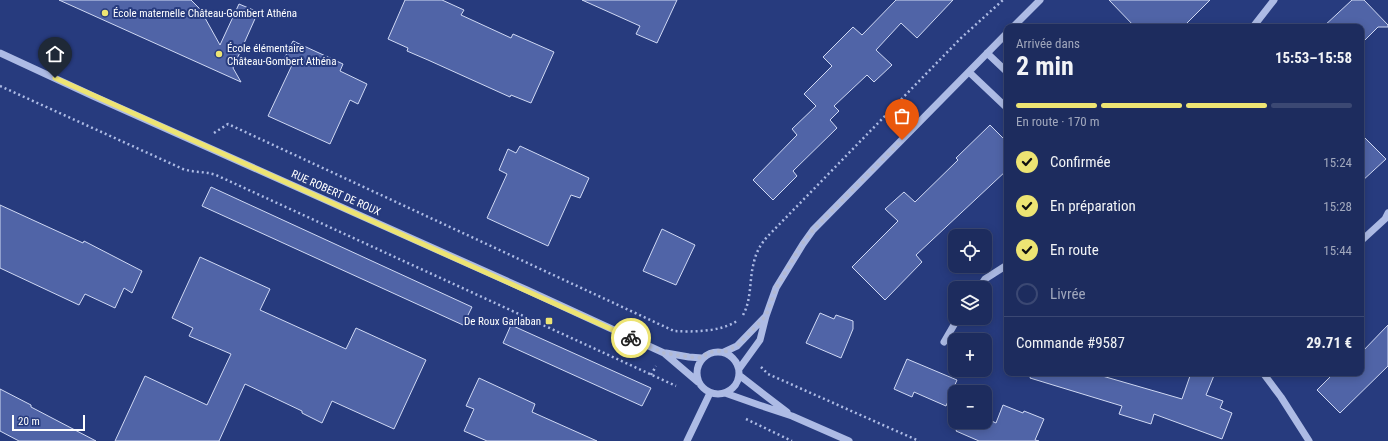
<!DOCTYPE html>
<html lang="fr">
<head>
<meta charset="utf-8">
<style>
	body { margin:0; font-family:"Roboto Condensed",sans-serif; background:#253464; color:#f1f3f6; height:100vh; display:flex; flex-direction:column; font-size:15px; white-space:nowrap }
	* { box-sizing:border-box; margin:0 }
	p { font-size:13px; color:#a0a7bc }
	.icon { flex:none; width:22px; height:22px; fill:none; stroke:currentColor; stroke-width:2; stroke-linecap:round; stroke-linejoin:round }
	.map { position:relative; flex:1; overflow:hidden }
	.drawer { position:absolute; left:1004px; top:24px; width:360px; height:352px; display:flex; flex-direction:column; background:#1d2c5e; border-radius:8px; box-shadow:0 2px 10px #0003,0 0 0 1px #3b4873 }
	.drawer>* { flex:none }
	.fabs { position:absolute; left:948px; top:229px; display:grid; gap:8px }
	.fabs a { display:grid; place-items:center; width:44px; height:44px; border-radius:8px; background:#1d2c5e; box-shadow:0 2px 10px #0003,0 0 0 1px #3b4873; font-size:20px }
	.scale { position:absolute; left:12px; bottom:10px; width:73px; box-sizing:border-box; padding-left:4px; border:2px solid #fff; border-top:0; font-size:11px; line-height:14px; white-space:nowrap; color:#fff; -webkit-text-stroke:3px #273b7e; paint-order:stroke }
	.pin { position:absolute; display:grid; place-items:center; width:34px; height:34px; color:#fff; margin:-41px -17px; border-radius:50% 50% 50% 0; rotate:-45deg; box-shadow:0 0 4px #0007 }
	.pin .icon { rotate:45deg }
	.courier { position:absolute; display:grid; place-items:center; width:40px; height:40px; margin:-20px; border:3px solid #ede473; border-radius:50%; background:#fff; color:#222; box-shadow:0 1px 5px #0007 }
	.overview em { font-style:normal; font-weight:700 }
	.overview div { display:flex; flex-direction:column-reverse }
	.overview { display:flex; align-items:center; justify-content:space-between; height:68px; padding:0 12px }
	h1 { font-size:26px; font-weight:700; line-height:30px }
	.bar { display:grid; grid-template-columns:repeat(4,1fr); gap:6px 4px; align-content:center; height:48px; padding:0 12px }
	.bar i { height:5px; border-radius:3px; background:#3b4873 }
	.bar .selected { background:#ede473 }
	.bar p { grid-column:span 4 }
	.line { display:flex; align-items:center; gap:10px; padding:0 12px; border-top:1px solid #3b4873 }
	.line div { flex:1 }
	ol { padding:0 12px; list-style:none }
	li { display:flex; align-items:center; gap:12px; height:44px }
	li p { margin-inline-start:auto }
	li .icon { padding:4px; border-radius:50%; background:#ede473; color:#111; stroke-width:4 }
	li:last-child { color:#a0a7bc }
	li i { width:22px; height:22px; border:2px solid #3b4873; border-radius:50% }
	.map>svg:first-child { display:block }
</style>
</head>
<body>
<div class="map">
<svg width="1388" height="441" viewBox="0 0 1388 441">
	<rect width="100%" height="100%" fill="#273b7e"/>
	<path fill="#5064a7" stroke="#d0d9f4" d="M59 0H191L200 9 220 45 239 4 258 12 233 68 241 82Z
		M405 0H442L464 10 461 15 511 38 513 34 554 52 531 103 511 95 510 97 428 60 407 51 408 48 388 39Z
		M582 0H677L657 43 636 34 640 26Z
		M896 0H953L917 38 901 23 876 50 892 65 874 82 867 75 834 106 839 111 830 120 837 128 793 171 797 176 773 200 753 180 797 135 792 129 816 106 804 94 832 66 823 57 853 27 862 35Z
		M1109 0H1210L1183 27H1135Z
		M1352 0H1364L1388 25V27H1378L1361 44V27H1323Z
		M293 41 343 64 340 71 367 84 358 104 350 100 330 144 268 116 292 65 283 61Z
		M990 125 1007 142V170L916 255 922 262 885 300 852 267 898 221 885 209 904 192 915 202 958 160 956 158Z
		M1361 134 1386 159 1361 182Z
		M520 146 589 178 580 198 571 195 548 246 487 218 507 174 499 170 508 149 516 153Z
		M211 187 472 307 463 325 202 206Z
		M0 205 83 243 84 241 142 271 132 293 124 288 115 308 85 294 79 305 0 268Z
		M662 229 695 245 676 285 643 271Z
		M200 257 270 289 260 310 346 349 356 328 426 360 394 429 332 401 322 423 302 413V411L245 384 219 441H115L145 376 207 405 231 354 189 336 193 328 172 318Z
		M820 313 834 319 836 315 853 321V329L841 358 806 343Z
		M511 325 651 388 642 406 503 343Z
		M1388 325V366L1340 413 1317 390 1334 373H1361V353Z
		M907 359 957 380 946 406 914 392 912 397 894 389Z
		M1031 373H1092L1182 399 1191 373H1215L1206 395 1223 401 1220 408 1232 413 1222 439 1154 414 1151 424 1119 414 1122 406 1030 378Z
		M479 378 535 404 532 412 597 441H487L464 431 474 409 466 406Z
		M0 389 31 405V407L96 441H19L0 431Z
		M1003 405 1023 413 1024 411 1044 419 1035 440 1039 441H979L956 431 960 422H985V418L996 423Z"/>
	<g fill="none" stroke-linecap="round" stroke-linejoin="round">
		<path stroke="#adbbe5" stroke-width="2.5" stroke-dasharray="2 3" stroke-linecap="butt" d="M0 86 183 169C195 173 205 171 216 175L676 386
			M214 133 228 124 674 331C693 332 720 332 737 321
			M743 315C752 299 749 279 754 262 756 252 761 244 767 237L961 38 1003 0
			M761 367 768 374 919 441
			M651 375 656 366
			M746 419 792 441"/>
		<path stroke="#adbbe5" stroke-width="7" d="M1013 27 1040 0
			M1253 27 1274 0
			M0 53 93 96 527 290 664 353 698 382
			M987 53 1007 72
			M969 72 1007 108
			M1361 241 1385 219 1388 213
			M979 288 985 279 1007 265
			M944 342 958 318
			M697 373a21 21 0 1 1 42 0a21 21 0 1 1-42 0Z
			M724 352 737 346 766 316
			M666 353 689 357 702 358
			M739 369 760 340 766 316 776 288 803 244 813 230 1007 33
			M1263 373 1281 397 1309 441
			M739 375 766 396 787 412
			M725 393 759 405 792 416 849 441
			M687 441 710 393"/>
	</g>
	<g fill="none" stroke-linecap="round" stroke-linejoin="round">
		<path stroke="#b3bad2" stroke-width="4" stroke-dasharray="0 7.2" d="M631 338 664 353 689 357 702 358 708 353 716 351 724 352 737 346 766 316 776 288 802 244 813 230 902 140"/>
		<path stroke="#ede473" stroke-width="5" d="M55 78 631 338"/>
	</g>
	<g fill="#ede473" stroke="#273b7e" stroke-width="1.5">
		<circle cx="105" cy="13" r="4"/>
		<circle cx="219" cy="54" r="4"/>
		<rect x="545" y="317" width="8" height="8" rx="2"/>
	</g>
	<g text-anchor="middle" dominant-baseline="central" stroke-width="4" stroke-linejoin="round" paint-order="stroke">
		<g font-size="11" fill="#fff" stroke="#273b7e" text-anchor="start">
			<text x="113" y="13">École maternelle Château-Gombert Athéna</text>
			<text x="227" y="48">École élémentaire<tspan x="227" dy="13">Château-Gombert Athéna</tspan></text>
			<text x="541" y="321" text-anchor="end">De Roux Garlaban</text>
		</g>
		<g font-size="11" fill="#fff" stroke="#273b7e">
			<text transform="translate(336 193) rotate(24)">RUE ROBERT DE ROUX</text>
		</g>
	</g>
</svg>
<div class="fabs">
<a><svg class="icon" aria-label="locate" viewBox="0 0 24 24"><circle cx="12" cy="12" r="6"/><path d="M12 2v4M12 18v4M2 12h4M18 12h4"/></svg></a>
<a><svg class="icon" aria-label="layers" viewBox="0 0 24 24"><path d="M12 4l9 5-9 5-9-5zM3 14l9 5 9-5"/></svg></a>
<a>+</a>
<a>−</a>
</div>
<div class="scale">20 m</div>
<div class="pin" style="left:902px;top:140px;background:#ea580c"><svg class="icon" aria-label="bag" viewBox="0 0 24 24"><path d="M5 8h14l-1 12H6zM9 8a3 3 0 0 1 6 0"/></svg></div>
<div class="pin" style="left:55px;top:78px;background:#1f2937"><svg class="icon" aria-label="home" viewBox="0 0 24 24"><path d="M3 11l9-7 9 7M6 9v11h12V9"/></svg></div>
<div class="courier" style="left:631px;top:338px"><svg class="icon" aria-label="bike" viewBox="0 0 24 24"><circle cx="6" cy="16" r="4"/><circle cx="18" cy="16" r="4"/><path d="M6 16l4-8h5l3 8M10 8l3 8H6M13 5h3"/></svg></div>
<section class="drawer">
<div class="overview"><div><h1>2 min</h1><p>Arrivée dans</p></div><em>15:53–15:58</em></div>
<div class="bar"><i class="selected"></i><i class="selected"></i><i class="selected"></i><i></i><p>En route · 170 m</p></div>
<ol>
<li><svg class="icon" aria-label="check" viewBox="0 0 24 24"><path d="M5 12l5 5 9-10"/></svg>Confirmée<p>15:24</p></li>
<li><svg class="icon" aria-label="check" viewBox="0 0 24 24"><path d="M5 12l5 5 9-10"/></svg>En préparation<p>15:28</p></li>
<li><svg class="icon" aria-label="check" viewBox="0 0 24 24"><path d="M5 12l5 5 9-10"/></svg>En route<p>15:44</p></li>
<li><i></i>Livrée</li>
</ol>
<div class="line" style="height:52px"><div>Commande #9587</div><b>29.71 €</b></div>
</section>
</div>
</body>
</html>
